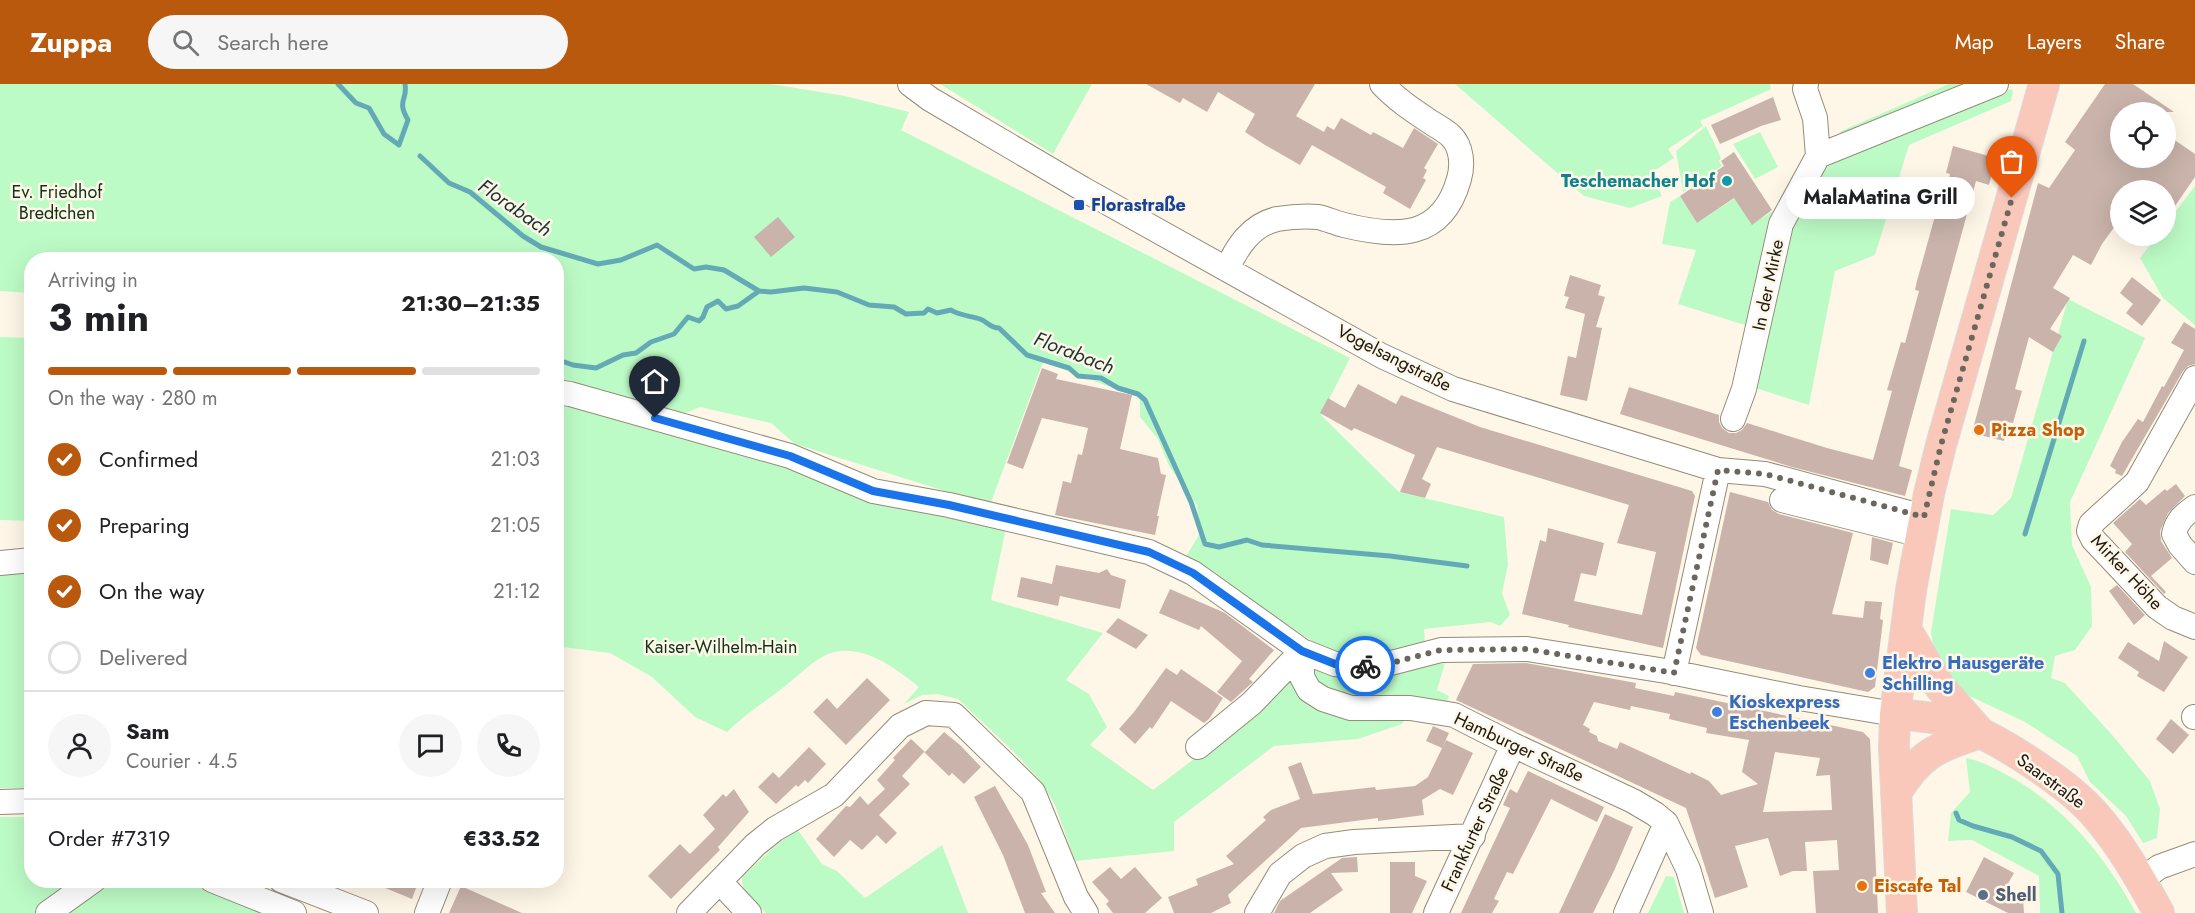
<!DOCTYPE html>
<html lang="en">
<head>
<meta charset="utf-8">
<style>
	body { margin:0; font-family:Jost,sans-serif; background:#f6f6f6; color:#202124; height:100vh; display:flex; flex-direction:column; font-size:22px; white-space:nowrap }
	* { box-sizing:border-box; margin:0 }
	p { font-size:20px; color:#757577 }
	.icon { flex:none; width:33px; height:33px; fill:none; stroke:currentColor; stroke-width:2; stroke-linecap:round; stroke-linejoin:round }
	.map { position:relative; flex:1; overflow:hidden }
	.drawer { position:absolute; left:24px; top:168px; width:540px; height:636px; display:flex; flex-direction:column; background:#fff; border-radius:24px; box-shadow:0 6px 24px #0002 }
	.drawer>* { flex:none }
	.tools { position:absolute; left:2110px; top:18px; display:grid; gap:12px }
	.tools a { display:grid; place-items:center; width:66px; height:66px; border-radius:50%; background:#fff; box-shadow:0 6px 24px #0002; font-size:30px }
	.pin { position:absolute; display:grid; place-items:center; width:51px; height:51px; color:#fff; margin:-62px -26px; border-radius:50% 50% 50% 0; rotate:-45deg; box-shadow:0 0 6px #0007 }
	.pin .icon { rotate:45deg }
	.courier { position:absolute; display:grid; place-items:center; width:60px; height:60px; margin:-30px; border:4px solid #1a73e8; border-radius:50%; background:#fff; color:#222; box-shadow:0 2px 8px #0007 }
	.bubble { position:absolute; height:42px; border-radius:21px; background:#fff; box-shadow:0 6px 24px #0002; font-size:20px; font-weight:700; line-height:42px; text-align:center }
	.overview em { font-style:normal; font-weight:700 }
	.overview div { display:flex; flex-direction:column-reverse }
	.overview { display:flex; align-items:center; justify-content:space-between; height:102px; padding:0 24px }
	h1 { font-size:39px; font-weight:700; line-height:45px }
	.bar { display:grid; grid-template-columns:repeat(4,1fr); gap:9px 6px; align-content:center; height:72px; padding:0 24px }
	.bar i { height:8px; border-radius:4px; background:#e0e0e0 }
	.bar .current { background:#b8590e }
	.bar p { grid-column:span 4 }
	.line { display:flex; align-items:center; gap:15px; padding:0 24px; border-top:2px solid #e0e0e0 }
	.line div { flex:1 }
	.round { display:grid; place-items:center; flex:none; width:63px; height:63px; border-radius:32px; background:#f6f6f6 }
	ol { padding:0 24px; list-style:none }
	li { display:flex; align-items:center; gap:18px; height:66px }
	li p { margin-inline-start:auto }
	li .icon { padding:6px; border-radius:50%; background:#b8590e; color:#fff; stroke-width:4 }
	li:last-child { color:#757577 }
	li i { width:33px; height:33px; border:3px solid #e0e0e0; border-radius:50% }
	header { display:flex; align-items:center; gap:36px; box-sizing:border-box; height:84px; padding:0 30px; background:#b8590e; color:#fff }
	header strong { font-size:28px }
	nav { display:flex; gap:33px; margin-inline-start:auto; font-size:21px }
	.search { width:420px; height:54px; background:#f6f6f6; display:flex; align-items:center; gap:15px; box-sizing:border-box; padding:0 21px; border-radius:33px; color:#757577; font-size:22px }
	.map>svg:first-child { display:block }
</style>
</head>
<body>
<header>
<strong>Zuppa</strong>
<div class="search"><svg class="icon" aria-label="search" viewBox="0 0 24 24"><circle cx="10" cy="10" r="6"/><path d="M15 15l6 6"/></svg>Search here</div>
<nav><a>Map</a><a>Layers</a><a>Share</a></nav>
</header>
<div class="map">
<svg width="2195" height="829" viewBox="0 0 2195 829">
	<rect width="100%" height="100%" fill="#fef7e7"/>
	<path fill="#bdfbc6" d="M0 0H771L845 12 909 28 901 46 1350 274 1321 331 1399 408 1504 433 1508 481 1502 509 1510 531 1500 542 1491 538 1424 545 1425 561 1354 573 1337 569 1318 561 1185 474 1199 451 1197 421 1169 382 1158 355 1140 333V314L1043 278 990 421 795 360 771 339 700 323 680 331 557 300 556 176H32L31 209 0 207Z
		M940 0H1092L1053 70Z
		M1455 0H1770L1771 5 1700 37 1703 42 1668 65 1674 74 1651 89 1662 112 1630 124 1584 112Z
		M1949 0H1981L1850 53 1839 48Z
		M2012 5 2013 8 2011 17 1909 61 1875 171 1835 187 1809 321 1752 303 1781 158 1810 103 1828 82 2006 6Z
		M1706 42 1721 74 1719 77 1722 82 1683 108 1676 67Z
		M1760 48 1778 83 1755 95 1733 60Z
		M2195 102V241L2163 214 2140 174 2157 152H2166V140Z
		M1680 112 1697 139 1735 114 1752 140 1773 127 1748 242 1678 220 1696 166 1662 160 1670 118Z
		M2068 215 2145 254 2070 418 2072 461 2091 503 2092 542 2075 566 2055 572 2051 594 2065 599 2113 652 2150 697 2160 725 2157 754 2143 759 2126 732 2090 698 2077 672 2025 638 1961 608 1948 591 1933 563 1931 548 1951 425 1993 431 2011 414Z
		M0 253 31 254V437L0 436Z
		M556 314 1006 444 991 516 1103 549 1066 596 1089 610 1107 643 1090 661 1153 706 1194 675 1208 668 1289 588 1299 605 1408 630 1402 640 1358 655 1274 662 1174 738V767L1075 777 1055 721 1041 697 1013 667 958 615 937 610 922 611 904 620 919 603C895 584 858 555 824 572 810 579 797 593 784 603 765 618 744 631 727 648L695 633 652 593 610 569 563 563 557 564Z
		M0 478 32 480 31 704H0Z
		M1445 579 1437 606 1449 612 1445 621 1372 619 1317 600 1310 584C1325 584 1340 595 1356 595 1386 594 1415 582 1445 579Z
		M1966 674C1981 677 1992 683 2005 690 2063 720 2105 772 2136 829H2040L2039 792 1972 756 1948 757 1951 729 1970 708Z
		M0 733H31L32 796 223 797 309 829H0Z
		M797 745 822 780 837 787 865 814 942 761 968 829H766C756 819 738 807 743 792L773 764Z
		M1666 792 1674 793 1684 829H1648Z"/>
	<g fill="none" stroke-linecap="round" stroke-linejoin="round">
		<path stroke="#63aab6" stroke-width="5" d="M338 0 356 19 369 24 384 50 399 61 408 36C396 15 408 17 405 0
			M420 72 449 99 470 108 523 152 541 163 598 180 621 176 657 161 694 185 706 183 724 186 759 207 771 208 804 204 837 208 869 221 894 223 906 230 924 229 928 225 937 229 951 226C958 231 971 232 980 235 988 238 990 244 999 244L1027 271 1069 284 1078 292 1101 294 1118 304 1138 310 1145 316 1191 418 1205 460 1219 463 1247 456 1262 461 1390 472 1467 482
			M556 275 573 281 596 284 623 271 636 269 651 258 674 250 688 233 699 237 703 233 707 223 718 217 726 225 738 222 759 207
			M2025 450 2084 257
			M1956 729 1959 736 1973 742 2012 753 2041 767 2058 790 2062 829"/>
	</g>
	<path fill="#c9b3ab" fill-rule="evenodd" d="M1146 0H1315L1296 32 1324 48 1327 42 1334 46 1341 34 1371 51 1373 48 1403 64 1414 44 1438 60 1424 84 1427 86 1423 94 1426 96 1410 125 1383 109 1386 103 1312 61 1300 81 1265 61 1245 48 1255 30 1218 8 1207 28 1183 14 1180 19Z
		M2105 0H2133L2174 28H2121V74H2166V50L2195 70V93L2166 135V106H2121V134L2102 160 2091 181 2073 171 2053 204 2070 214 2050 245 2062 252 2053 268 2029 253 2015 305 2022 307 2013 339 2007 338 2004 357 1972 349 2038 99 2049 104 2075 66 2065 58Z
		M1773 13 1781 36 1761 42 1720 60 1711 41Z
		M1953 62 1996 74 1989 101 1976 97 1907 350 1899 382 1912 386 1905 412 1792 383 1620 330 1629 303 1719 331V338L1722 344 1729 349H1736L1742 346 1747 339 1827 364 1873 376 1892 307 1887 306 1901 258 1905 259 1919 207 1915 206 1917 197 1938 121 1942 122 1950 90 1946 89Z
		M1734 68 1772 126 1752 141 1734 114 1697 139 1680 112 1724 82 1721 77Z
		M778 133 795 153 771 173 754 153Z
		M1570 191 1601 201 1598 211 1605 213 1596 243 1602 244 1587 317 1560 311 1568 272 1576 274 1585 230 1565 224 1569 213 1564 212Z
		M2132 193 2161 216 2142 242 2126 229 2133 220 2120 209Z
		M2184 238 2195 245V280L2188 282 2183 287 2122 392 2115 389 2116 386 2110 382 2122 358 2138 335 2143 338 2162 302 2164 303 2184 266 2171 259Z
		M1042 284 1058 290 1056 295 1132 311 1120 365 1158 374 1161 390 1166 391 1157 432H1159L1155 451 1055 431 1063 397 1071 399 1078 370 1082 371 1088 344 1042 334 1023 385 1007 379Z
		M1358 300 1396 320 1401 311 1480 343 1692 407 1695 412 1663 564 1568 543 1569 541 1522 530 1540 456 1546 458 1548 444 1604 459 1596 492 1581 489 1574 517 1642 531 1656 468 1617 459 1629 421 1437 363 1422 395 1431 400 1425 414 1400 408 1415 371 1354 344 1352 347 1320 329 1328 314 1345 324Z
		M2176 400 2185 412 2168 429 2160 447 2161 457 2172 474 2151 492 2166 508 2164 510 2125 468 2132 460 2113 439 2140 415 2146 421 2165 405 2167 407Z
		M1730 408 1768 418 1772 426 1779 430 1853 449 1832 530 1863 534 1865 517 1882 518 1880 535 1883 536 1875 603 1868 608 1701 571 1696 564Z
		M1872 453 1893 459 1888 481 1870 476Z
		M1056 481 1099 489 1107 485 1111 491 1126 496 1120 525 1060 512 1058 522 1017 513 1021 493 1052 500Z
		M2117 501 2145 531 2134 541 2109 507Z
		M1170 505 1225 529 1274 566 1249 595 1253 598 1231 618 1217 608 1242 577 1201 542 1199 546 1159 529Z
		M1118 534 1148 551 1136 565 1106 548Z
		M2164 557 2188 573 2164 608 2137 592 2139 588 2118 574 2128 558 2159 577Z
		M1526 579 1636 599 1635 604 1674 612 1675 608 1863 648 1870 655 1878 829H1816L1813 787 1839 786 1837 756 1805 758 1807 787H1793L1780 792 1768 754 1735 762 1748 803 1715 814 1686 724 1456 616 1473 580ZM1594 618 1630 626 1631 622 1670 630 1669 635 1707 644 1706 649 1749 656 1742 688 1758 700 1721 711 1709 697 1691 688 1690 690 1620 658 1617 665 1598 657 1597 652 1589 648 1590 645 1583 641ZM1775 668 1820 674 1816 692 1830 691 1832 726 1763 728Z
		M1166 584 1177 591 1181 585 1223 614 1209 635 1204 639 1171 617 1152 645 1150 643 1135 660 1119 645 1134 628Z
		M867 594 890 616 846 661 813 628 827 614 837 625Z
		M2171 635 2189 651 2173 670 2156 655Z
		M1433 642 1449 649 1442 664 1426 657Z
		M944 648 960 661 981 683 964 700 952 689 949 692 924 668 902 692 910 700 879 731 897 749 886 760 877 751 862 766 850 756 834 773 816 755 846 722 850 723 860 712 868 721 885 705 877 696 895 676 893 674 911 655 925 668Z
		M1446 656 1473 669 1453 711 1440 705 1422 716 1424 731 1378 737V734L1301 744 1228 811 1231 819 1211 829H1174L1168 813 1198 801 1196 795 1234 780 1226 772 1266 736 1263 733 1271 726 1300 715 1288 683 1301 678 1313 710 1375 703 1376 706 1415 702 1428 693Z
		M809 663 826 680 808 699 805 696 798 703 796 701 776 720 758 703 773 688 779 694Z
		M1528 687 1604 723 1597 738 1551 715 1513 790 1507 788 1494 815 1499 817 1492 829H1461L1510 724 1503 721 1510 705 1517 709Z
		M995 702 1028 761 1046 808 1041 809 1055 829H1025L1003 771 974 713Z
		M734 705 749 728 718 763 720 766 671 815 648 792 680 760 690 770 715 745 703 731 723 710 726 713Z
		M1605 730 1633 743 1614 787 1593 829H1559Z
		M1357 773 1358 788 1331 789 1343 806 1310 829H1274L1280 817 1342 774Z
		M1984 773 2014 789 2005 805 2023 815 2024 829H2008L1966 808Z
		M1390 778H1415V792L1427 797 1412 829H1390Z
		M1110 783 1121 795 1135 783 1162 814 1145 829H1113L1106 820 1109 817 1092 798Z
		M366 796H419L412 815Z
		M461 802 522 829H449Z"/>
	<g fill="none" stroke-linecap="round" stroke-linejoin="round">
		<g stroke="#948c79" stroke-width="26">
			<path id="minor" d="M910 0 930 15 1083 105 1382 272 1453 305 1718 386 1765 390 1924 433
				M1818 72 1996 0
				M1227 185C1237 163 1251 141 1277 135 1290 133 1305 132 1318 133 1327 135 1336 139 1344 141 1396 154 1442 156 1459 95 1463 81 1462 63 1451 52 1446 47 1438 43 1432 39 1414 27 1397 16 1382 0
				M2195 294 2137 398 2091 440 2089 447 2093 455 2157 523 2173 534 2195 543
				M556 308 570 310 790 372 873 407 949 421 1149 468 1193 489 1302 567 1335 580 1361 583 1391 579 1441 566 1527 565 1666 587 1799 614 1895 630
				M1733 335 1744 305 1781 140 1818 72 1815 34 1805 5 1806 0
				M1782 416 1921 451
				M2195 423C2184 431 2177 436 2174 450L2180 461 2195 478
				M0 479 32 476
				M1302 567V593L1309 606 1323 615 1351 624H1410L1454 631 1513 661 1633 717 1655 730 1666 739 1688 785 1701 829
				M1674 589 1718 386
				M2194 633H2195
				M1198 663 1252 619 1302 567
				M0 718 32 717
				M212 796 294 829
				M281 796 366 829
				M2141 796 2159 783 2195 770
				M720 798 749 829
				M48 829 94 796
				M427 829 440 796
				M689 829 755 761 775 745 834 711 900 642 926 629 954 631 1033 708 1076 813 1086 829
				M1257 829 1280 790 1303 772 1325 762 1354 758 1473 752
				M1436 829 1513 661
				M1626 829 1666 739"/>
		</g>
		<g stroke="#dbdad9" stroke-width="32">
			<path id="major" d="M1906 545 1940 603 1978 646
				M1895 630C1916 632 1938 633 1958 640 1996 652 2072 702 2097 733 2122 762 2141 796 2159 829
				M1896 709C1921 668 1937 664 1980 649
				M1902 829 1894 664 1895 630 1911 506 1929 410 1941 361 2044 0"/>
		</g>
		<use href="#minor" stroke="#fff" stroke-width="24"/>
		<use href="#major" stroke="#fac7bb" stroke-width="30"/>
	</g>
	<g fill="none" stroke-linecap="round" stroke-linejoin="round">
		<path stroke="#6b675d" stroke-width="6" stroke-dasharray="0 10.8" d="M1365 582 1391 579 1441 566 1527 565 1674 589 1718 386 1765 390 1924 433 1941 361 2012 114"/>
		<path stroke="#1a73e8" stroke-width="8" d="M655 334 790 372 873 407 949 421 1149 468 1193 489 1302 567 1335 580 1365 582"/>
	</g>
	<circle fill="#0f9aa8" stroke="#fef7e7" stroke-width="2" cx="1727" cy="97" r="6"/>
	<rect fill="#1a4fb4" stroke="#fef7e7" stroke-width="2" x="1073" y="115" width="12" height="12" rx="3"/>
	<g fill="#e8710a" stroke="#fef7e7" stroke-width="2">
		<circle cx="1979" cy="346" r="6"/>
		<circle cx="1862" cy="802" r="6"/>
	</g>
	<g fill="#3f7fe0" stroke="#fef7e7" stroke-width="2">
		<circle cx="1870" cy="589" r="6"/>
		<circle cx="1717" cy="628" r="6"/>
	</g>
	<circle fill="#5c6f8a" stroke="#fef7e7" stroke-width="2" cx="1983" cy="811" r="6"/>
	<g text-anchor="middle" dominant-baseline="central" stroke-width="5" stroke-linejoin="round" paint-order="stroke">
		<g font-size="18" font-weight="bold" fill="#0d838f" stroke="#fef7e7" text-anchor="end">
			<text x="1715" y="97">Teschemacher Hof</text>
		</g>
		<g font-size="18" fill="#103218" stroke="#fef7e7">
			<text x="57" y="108">Ev. Friedhof<tspan x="57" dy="21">Bredtchen</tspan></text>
			<text x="721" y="563">Kaiser-Wilhelm-Hain</text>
		</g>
		<g font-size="18" font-weight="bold" fill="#164399" stroke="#fef7e7" text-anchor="start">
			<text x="1091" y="121">Florastraße</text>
		</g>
		<g font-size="18" fill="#1c1912" stroke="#fef7e7">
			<text transform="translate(1768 201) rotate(-78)">In der Mirke</text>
			<text transform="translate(1394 274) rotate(27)">Vogelsangstraße</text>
			<text transform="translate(2127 488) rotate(47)">Mirker Höhe</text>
			<text transform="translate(1519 663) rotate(25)">Hamburger Straße</text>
			<text transform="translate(2051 697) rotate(36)">Saarstraße</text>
			<text transform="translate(1475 745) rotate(-65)">Frankfurter Straße</text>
		</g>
		<g font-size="18" font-weight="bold" fill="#c56008" stroke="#fef7e7" text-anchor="start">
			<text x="1991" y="346">Pizza Shop</text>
			<text x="1874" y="802">Eiscafe Tal</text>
		</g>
		<g font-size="18" font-weight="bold" fill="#366cbe" stroke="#fef7e7" text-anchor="start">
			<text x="1882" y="579">Elektro Hausgeräte<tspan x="1882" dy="21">Schilling</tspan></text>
			<text x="1729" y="618">Kioskexpress<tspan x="1729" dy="21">Eschenbeek</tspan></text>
		</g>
		<g font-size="18" font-weight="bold" fill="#4e5e75" stroke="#fef7e7" text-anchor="start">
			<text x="1995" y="811">Shell</text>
		</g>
		<g font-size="20" font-style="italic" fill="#1b3337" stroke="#fef7e7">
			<text transform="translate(515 124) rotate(35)">Florabach</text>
			<text transform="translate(1074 269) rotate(21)">Florabach</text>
		</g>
	</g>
</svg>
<div class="tools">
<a><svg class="icon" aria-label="locate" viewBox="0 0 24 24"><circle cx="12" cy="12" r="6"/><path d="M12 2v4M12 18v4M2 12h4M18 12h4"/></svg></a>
<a><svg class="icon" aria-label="layers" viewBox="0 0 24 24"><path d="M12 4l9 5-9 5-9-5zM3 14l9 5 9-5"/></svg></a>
</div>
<div class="pin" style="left:2012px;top:114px;background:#ea580c"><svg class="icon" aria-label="bag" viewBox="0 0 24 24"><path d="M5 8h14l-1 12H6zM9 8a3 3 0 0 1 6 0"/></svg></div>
<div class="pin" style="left:655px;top:334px;background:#1f2937"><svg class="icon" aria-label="home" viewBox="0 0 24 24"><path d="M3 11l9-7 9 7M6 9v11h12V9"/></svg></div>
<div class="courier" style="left:1365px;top:582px"><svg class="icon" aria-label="bike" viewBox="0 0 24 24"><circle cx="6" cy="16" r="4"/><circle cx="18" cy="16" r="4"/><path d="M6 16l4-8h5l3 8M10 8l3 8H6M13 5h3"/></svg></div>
<div class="bubble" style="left:1786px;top:93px;width:189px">MalaMatina Grill</div>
<section class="drawer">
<div class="overview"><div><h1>3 min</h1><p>Arriving in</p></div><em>21:30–21:35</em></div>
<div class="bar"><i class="current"></i><i class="current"></i><i class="current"></i><i></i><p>On the way · 280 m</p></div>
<ol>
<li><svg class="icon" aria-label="check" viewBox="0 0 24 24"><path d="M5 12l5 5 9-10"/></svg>Confirmed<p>21:03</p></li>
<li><svg class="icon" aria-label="check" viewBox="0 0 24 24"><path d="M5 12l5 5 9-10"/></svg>Preparing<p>21:05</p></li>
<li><svg class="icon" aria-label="check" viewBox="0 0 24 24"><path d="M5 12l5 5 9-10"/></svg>On the way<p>21:12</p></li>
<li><i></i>Delivered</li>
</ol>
<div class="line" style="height:108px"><a class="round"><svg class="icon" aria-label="person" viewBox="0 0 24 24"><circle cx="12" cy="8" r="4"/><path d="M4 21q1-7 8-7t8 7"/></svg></a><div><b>Sam</b><p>Courier · 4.5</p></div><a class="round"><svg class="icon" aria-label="chat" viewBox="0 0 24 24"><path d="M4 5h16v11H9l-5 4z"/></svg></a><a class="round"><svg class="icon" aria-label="phone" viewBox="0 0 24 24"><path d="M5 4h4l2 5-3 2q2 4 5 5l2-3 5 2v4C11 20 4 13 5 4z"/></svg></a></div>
<div class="line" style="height:78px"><div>Order #7319</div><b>€33.52</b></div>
</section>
</div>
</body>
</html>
